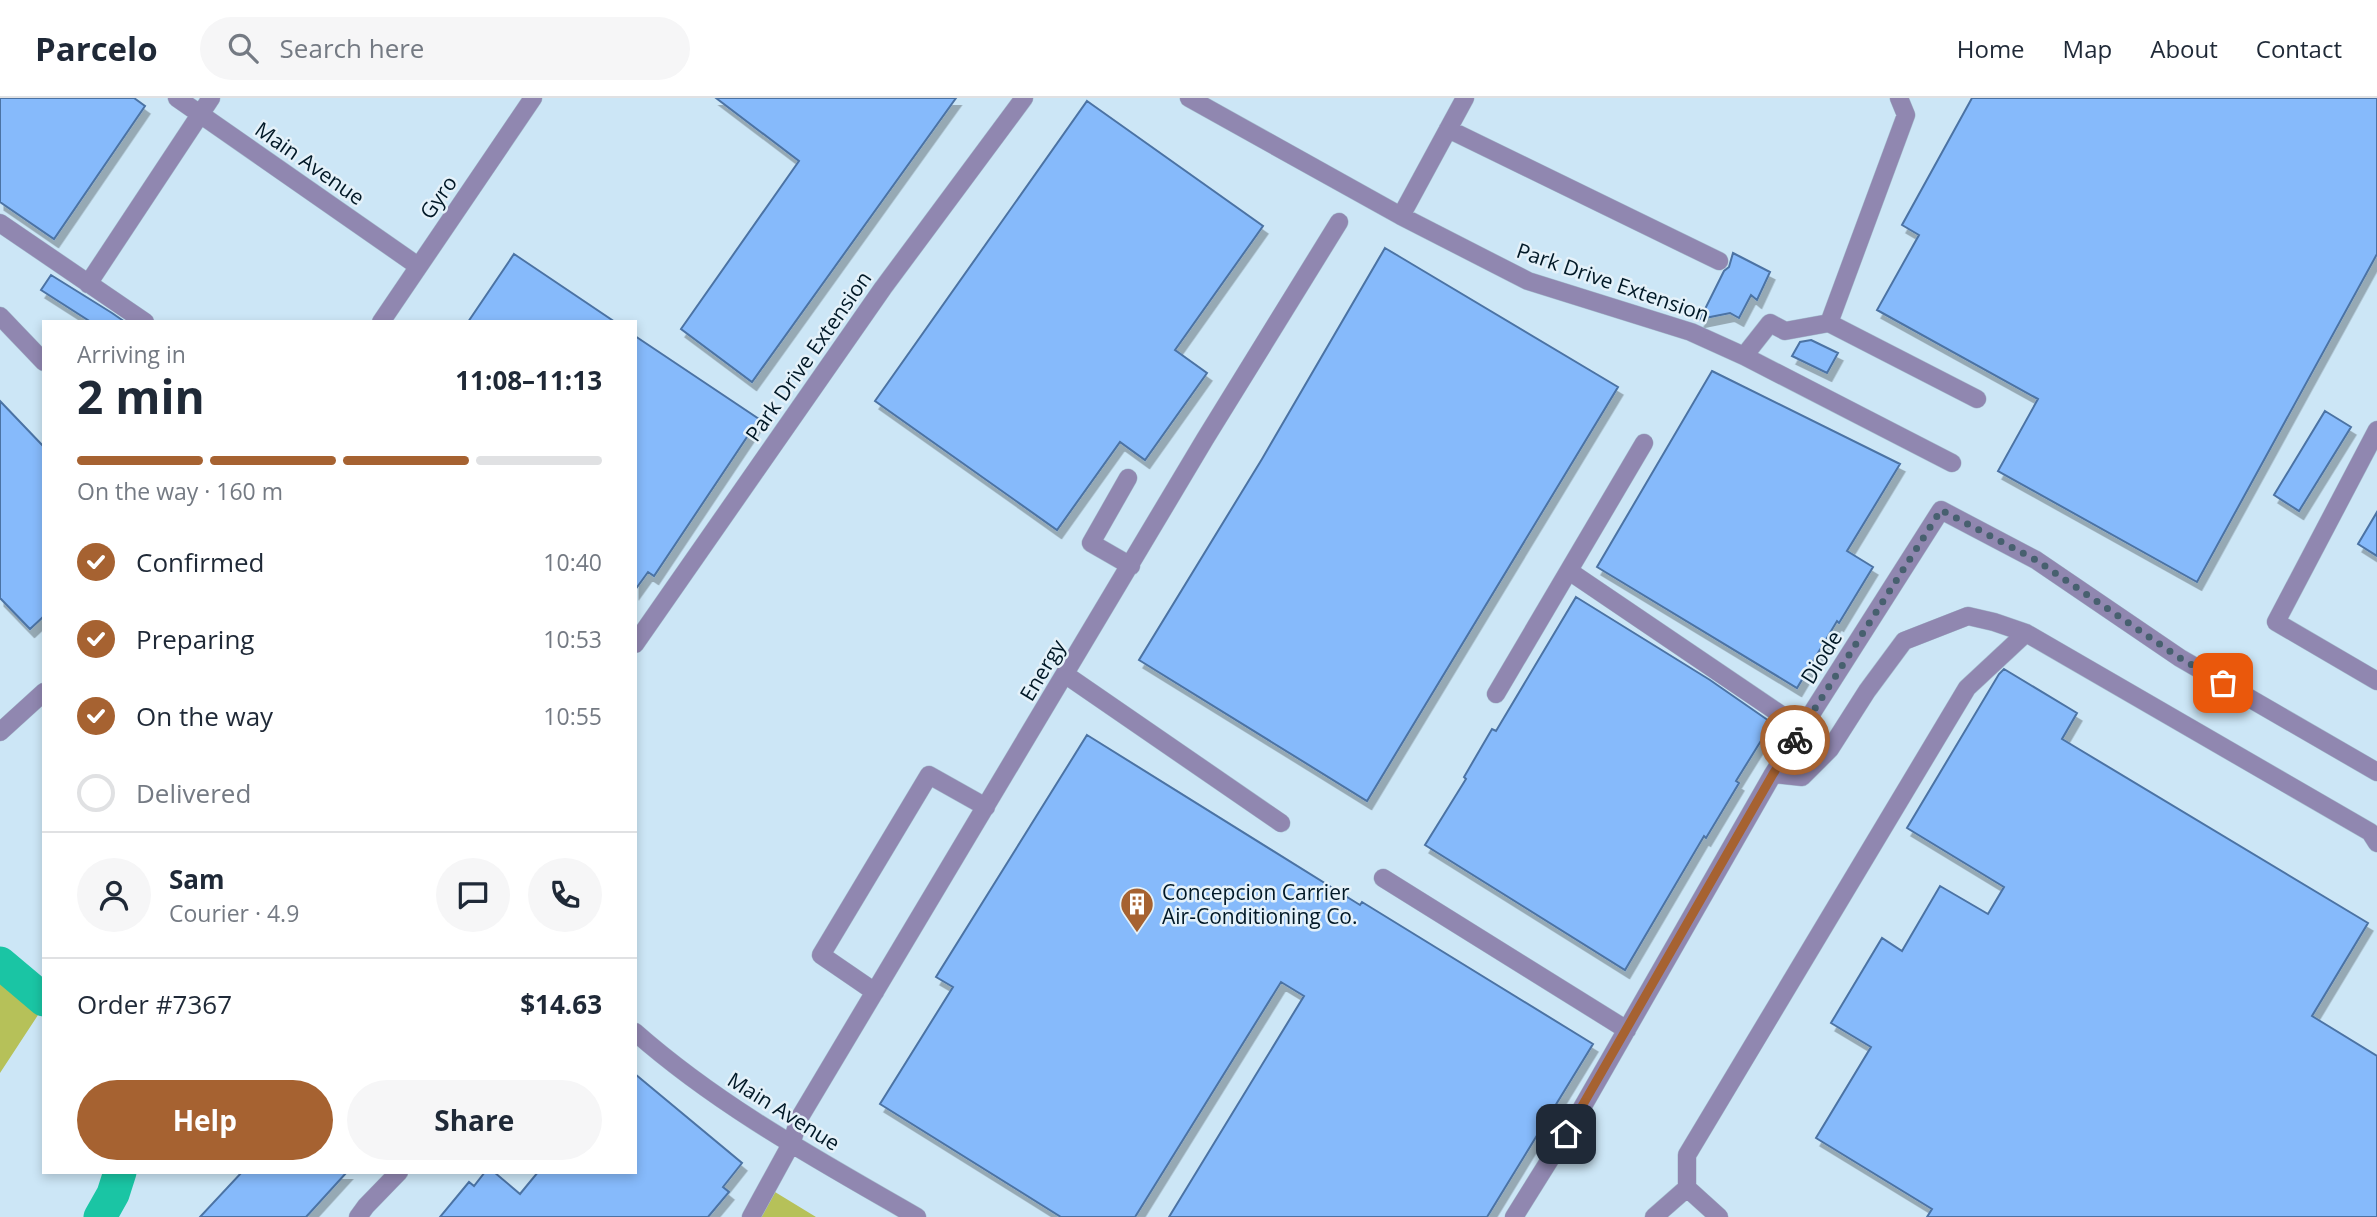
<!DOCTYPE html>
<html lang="en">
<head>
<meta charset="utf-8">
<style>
	body { margin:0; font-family:"Open Sans",sans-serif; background:#f6f6f7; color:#1f2937; height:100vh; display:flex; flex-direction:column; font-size:26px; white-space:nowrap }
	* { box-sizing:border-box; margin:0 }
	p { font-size:23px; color:#747a83 }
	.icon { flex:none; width:38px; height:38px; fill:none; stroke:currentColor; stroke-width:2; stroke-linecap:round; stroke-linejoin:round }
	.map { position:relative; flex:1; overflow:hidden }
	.sheet { position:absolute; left:42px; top:222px; width:595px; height:854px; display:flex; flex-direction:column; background:#fff; border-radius:0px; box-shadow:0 4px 10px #0003 }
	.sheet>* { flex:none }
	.pin { position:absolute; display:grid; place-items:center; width:60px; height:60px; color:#fff; margin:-30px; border-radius:14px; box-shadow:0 4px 10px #0006 }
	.courier { position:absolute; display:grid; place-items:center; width:70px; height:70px; margin:-35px; border:5px solid #a66231; border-radius:50%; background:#fff; color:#222; box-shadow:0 2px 9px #0007 }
	.headline em { font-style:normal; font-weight:700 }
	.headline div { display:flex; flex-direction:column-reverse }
	.headline { display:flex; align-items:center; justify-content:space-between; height:119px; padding:0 35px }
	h1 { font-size:46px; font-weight:700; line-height:52px }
	.bar { display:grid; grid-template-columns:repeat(4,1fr); gap:10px 7px; align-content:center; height:84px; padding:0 35px }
	.bar i { height:9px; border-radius:5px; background:#e0e1e3 }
	.bar .on { background:#a66231 }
	.bar p { grid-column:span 4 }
	.line { display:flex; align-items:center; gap:18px; padding:0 35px; border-top:2px solid #e0e1e3 }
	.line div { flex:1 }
	.round { display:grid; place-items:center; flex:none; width:74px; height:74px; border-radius:37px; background:#f6f6f7 }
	ol { padding:0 35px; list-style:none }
	li { display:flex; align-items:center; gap:21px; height:77px }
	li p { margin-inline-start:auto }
	li .icon { padding:7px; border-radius:50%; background:#a66231; color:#fff; stroke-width:4 }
	li:last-child { color:#747a83 }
	li i { width:38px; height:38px; border:4px solid #e0e1e3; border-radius:50% }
	.action { display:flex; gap:14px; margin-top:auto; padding:14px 35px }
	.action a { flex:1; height:80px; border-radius:42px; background:#a66231; color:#fff; font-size:28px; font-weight:700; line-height:80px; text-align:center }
	.action a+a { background:#f6f6f7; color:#1f2937 }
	header { display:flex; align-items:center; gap:42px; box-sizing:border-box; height:98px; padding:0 35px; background:#fff; border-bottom:2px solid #e0e1e3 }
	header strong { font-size:33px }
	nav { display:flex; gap:38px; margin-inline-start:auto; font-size:24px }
	.search { width:490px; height:63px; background:#f6f6f7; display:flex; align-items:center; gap:18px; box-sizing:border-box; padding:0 24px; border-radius:38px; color:#747a83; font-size:26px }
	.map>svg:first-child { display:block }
</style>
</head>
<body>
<header>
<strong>Parcelo</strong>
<div class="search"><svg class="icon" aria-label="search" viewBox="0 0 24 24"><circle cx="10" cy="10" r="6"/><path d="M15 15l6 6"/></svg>Search here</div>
<nav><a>Home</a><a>Map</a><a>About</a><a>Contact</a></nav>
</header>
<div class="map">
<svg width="2377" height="1119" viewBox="0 0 2377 1119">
	<defs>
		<filter id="shadow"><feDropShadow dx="4.5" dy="8" stdDeviation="0" flood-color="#0004"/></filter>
	</defs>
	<rect width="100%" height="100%" fill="#cce6f6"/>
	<path fill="#b6c159" d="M0 881 38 917 0 975Z
		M775 1094 816 1119H761Z"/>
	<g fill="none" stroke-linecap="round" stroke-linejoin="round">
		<path stroke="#1ac5a4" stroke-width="33" d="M0 865 44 902
			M100 1119 113 1096 120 1074"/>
	</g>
	<path fill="#86bafb" stroke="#4c73a4" stroke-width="2" filter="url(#shadow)" d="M0 0H134L145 8 54 141 0 104Z
		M716 0H956L752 284 681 231 799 63Z
		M1972 0H2377V156L2197 484 1998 373 2038 301 1877 212 1919 137 1902 127Z
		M1087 3 1263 128 1175 252 1207 275 1145 362 1120 344 1057 432 875 303Z
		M1385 150 1618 289 1367 703 1139 562 1262 361Z
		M1733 155 1770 174 1757 202 1751 197 1739 220 1730 215 1700 221 1724 173 1729 169Z
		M514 156 615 224H468Z
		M51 177 112 215 125 224H91L41 192Z
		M635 238 759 321 654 478 648 474 635 492Z
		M1811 242 1838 255 1827 275 1792 258 1800 244Z
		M1712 273 1900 366 1847 453 1873 469 1839 525 1837 523 1797 590 1597 469Z
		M0 303 44 349V518L30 531 0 500Z
		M2325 313 2351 329 2299 413 2274 397Z
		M2377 414V458L2358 446Z
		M1576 499 1710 582 1772 625 1736 683 1739 685 1706 740 1704 738 1625 872 1425 747 1466 681 1464 679 1492 631 1496 633Z
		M2004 571 2077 615 2062 641 2368 825 2312 918 2377 958V1119H1927L1932 1111 1816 1040 1871 949 1831 925 1882 840 1902 853 1940 788 1988 816 2004 789 1907 730 1999 576Z
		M1087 637 1360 807 1362 804 1593 946 1487 1119H1169L1304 898 1281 884 1135 1119H1061L880 1006 953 889 936 879Z
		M635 976 742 1065 723 1089 729 1094 708 1119H440L469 1084 474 1088 485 1074H494L520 1096 538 1074H635Z
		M242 1074H347L306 1119H200Z"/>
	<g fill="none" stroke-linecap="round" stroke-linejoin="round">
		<g stroke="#a7c1d1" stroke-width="19">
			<path id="minor" d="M177 0 418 168
				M1189 0 1401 118 1528 183 1691 234 1744 258 1952 365
				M1448 31 1719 163
				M1401 118 1465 0
				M0 125 145 224
				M88 186 211 0
				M0 218 44 264
				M381 224 533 0
				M1829 225 1906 17 1899 0
				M1744 258 1770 225 1785 233 1829 225 1977 301
				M2377 332 2276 524 2377 583
				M1128 380 1091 445 1131 468
				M1569 473 1802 631
				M635 546 883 190 1024 0
				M1066 577 1281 725
				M1496 596 1644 345
				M0 634 44 594
				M1773 676 1802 679 1830 651 1867 593 1904 543 1968 518 1994 524 2026 535 2370 734 2377 745
				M1383 780 1627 932
				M875 894 821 857 929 677 986 709
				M635 934C720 1009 820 1063 917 1119
				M358 1119 366 1108 399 1074
				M751 1119 791 1046 800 1019 1205 341 1339 124
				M1514 1119 1579 1015 1773 676 1941 412 2036 462 2180 560 2377 674
				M1654 1119 1687 1090
				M1719 1119 1687 1090V1057L1967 590 2026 535"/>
		</g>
		<use href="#minor" stroke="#9087b0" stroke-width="18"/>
	</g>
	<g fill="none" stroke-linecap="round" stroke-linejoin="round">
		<path stroke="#47606f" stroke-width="7" stroke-dasharray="0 12.6" d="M1795 642 1941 412 2036 462 2180 560 2223 585"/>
		<path stroke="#a66231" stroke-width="9" d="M1566 1036 1773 676 1795 642"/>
	</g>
	<defs>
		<g id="building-pin" transform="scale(1.75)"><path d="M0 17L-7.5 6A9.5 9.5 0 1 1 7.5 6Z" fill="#a66231" stroke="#e4f1f9"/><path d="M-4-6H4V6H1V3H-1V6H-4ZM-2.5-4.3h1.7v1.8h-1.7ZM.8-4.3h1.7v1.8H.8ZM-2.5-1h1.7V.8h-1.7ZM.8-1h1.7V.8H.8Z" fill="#fff"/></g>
	</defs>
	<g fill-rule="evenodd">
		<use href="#building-pin" x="1137" y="806"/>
	</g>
	<g text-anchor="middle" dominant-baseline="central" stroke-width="5" stroke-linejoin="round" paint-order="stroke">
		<g font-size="21" fill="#001826" stroke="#e4f1f9">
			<text transform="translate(310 65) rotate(35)">Main Avenue</text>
			<text transform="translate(438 99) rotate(-55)">Gyro</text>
			<text transform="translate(1613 184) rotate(19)">Park Drive Extension</text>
			<text transform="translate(808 258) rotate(-55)">Park Drive Extension</text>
			<text transform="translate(1821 559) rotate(-58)">Diode</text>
			<text transform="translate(1042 572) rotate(-59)">Energy</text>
			<text transform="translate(784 1013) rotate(32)">Main Avenue</text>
		</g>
		<g font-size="21" fill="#001826" stroke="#e4f1f9" text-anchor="start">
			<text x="1162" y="794">Concepcion Carrier<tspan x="1162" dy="24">Air-Conditioning Co.</tspan></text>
		</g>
	</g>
</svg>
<div class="pin" style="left:2223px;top:585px;background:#ea580c"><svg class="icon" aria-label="bag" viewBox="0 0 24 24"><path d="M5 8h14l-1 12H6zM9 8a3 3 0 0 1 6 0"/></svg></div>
<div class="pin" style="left:1566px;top:1036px;background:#1f2937"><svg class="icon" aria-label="home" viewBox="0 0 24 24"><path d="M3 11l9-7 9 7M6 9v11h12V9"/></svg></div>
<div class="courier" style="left:1795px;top:642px"><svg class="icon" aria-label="bike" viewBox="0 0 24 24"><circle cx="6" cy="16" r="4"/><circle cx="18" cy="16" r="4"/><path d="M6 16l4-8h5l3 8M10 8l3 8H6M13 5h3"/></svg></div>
<section class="sheet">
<div class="headline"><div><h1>2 min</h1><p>Arriving in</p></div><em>11:08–11:13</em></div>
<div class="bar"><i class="on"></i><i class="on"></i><i class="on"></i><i></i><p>On the way · 160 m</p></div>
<ol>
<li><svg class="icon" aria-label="check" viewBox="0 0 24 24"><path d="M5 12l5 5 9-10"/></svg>Confirmed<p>10:40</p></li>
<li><svg class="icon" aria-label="check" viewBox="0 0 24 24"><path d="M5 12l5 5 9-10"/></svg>Preparing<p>10:53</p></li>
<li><svg class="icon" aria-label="check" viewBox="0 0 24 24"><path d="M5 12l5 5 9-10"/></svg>On the way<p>10:55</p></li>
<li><i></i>Delivered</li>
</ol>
<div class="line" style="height:126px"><a class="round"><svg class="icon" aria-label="person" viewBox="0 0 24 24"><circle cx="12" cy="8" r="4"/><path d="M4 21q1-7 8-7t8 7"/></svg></a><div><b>Sam</b><p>Courier · 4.9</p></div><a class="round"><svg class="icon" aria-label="chat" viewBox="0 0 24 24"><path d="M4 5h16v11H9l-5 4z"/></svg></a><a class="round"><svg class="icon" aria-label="phone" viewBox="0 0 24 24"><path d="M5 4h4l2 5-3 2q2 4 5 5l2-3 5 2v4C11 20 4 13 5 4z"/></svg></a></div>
<div class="line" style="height:91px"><div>Order #7367</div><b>$14.63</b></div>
<div class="action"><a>Help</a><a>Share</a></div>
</section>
</div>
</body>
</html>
